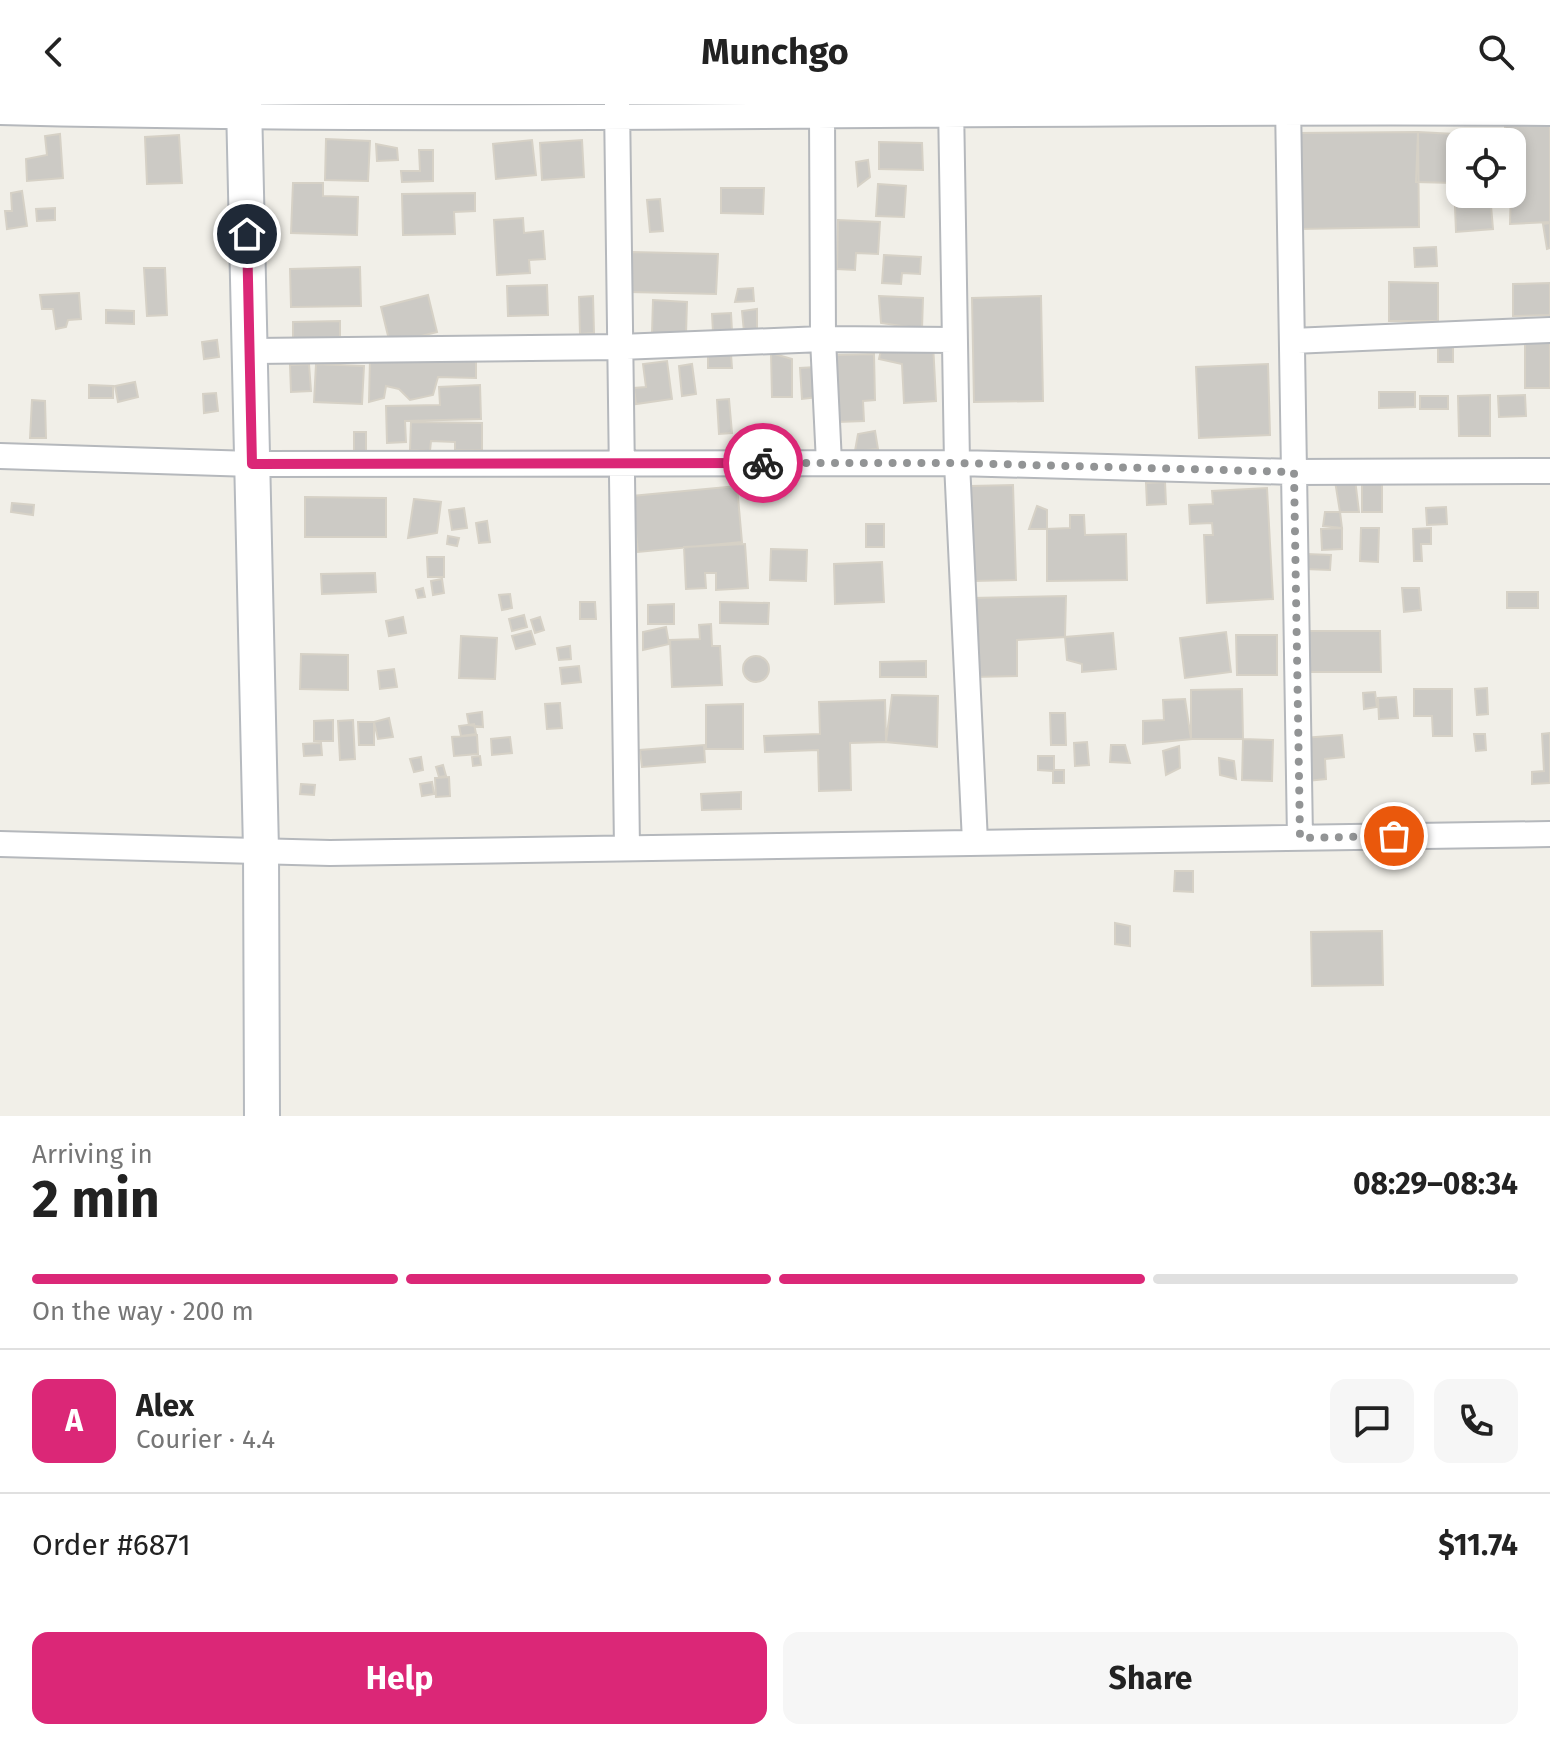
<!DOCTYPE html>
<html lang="en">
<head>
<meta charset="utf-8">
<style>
	body { margin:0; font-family:"Fira Sans",sans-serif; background:#f6f6f6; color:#222; height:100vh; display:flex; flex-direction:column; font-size:30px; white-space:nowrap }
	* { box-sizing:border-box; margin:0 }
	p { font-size:26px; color:#767676 }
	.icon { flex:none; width:44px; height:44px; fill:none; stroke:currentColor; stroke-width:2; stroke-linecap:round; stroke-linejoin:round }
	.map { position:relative; height:1012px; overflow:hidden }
	.drawer { display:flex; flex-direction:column; background:#fff; flex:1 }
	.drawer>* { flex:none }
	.fabs { position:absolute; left:1446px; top:24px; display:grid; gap:16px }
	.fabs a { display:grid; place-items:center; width:80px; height:80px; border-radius:16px; background:#fff; box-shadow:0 4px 12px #0003; font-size:40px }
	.pin { position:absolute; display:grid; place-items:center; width:68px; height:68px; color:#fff; margin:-34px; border:4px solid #fff; border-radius:50%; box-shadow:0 2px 8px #0007 }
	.courier { position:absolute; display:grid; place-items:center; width:80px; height:80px; margin:-40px; border:6px solid #db2777; border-radius:50%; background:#fff; color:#222; box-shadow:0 2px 10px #0007 }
	.summary em { font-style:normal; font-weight:700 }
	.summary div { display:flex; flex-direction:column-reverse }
	.summary { display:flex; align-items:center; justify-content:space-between; height:136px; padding:0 32px }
	h1 { font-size:52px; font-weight:700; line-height:60px }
	.bar { display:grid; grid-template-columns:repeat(4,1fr); gap:12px 8px; align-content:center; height:96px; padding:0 32px }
	.bar i { height:10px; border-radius:6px; background:#e0e0e0 }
	.bar .on { background:#db2777 }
	.bar p { grid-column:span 4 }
	.line { display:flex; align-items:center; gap:20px; padding:0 32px; border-top:2px solid #e0e0e0 }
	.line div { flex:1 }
	.round { display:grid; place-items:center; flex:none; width:84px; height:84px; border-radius:16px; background:#f6f6f6 }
	.button { display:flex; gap:16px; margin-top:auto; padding:16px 32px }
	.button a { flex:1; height:92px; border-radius:16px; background:#db2777; color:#fff; font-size:32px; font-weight:700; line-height:92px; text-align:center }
	.button a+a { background:#f6f6f6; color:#222 }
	header { display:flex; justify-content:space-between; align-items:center; height:104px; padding:0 32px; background:#fff; font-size:36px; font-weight:700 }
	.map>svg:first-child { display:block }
</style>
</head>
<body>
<header><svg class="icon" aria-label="back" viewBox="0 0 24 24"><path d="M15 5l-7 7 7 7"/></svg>Munchgo<svg class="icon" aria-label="search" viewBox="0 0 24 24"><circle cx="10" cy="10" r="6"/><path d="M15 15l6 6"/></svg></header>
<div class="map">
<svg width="1550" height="1012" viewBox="0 0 1550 1012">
	<rect width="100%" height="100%" fill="#f1efe8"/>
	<path fill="#cccac5" stroke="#d6d1c6" stroke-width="2" d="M1550 20V118L1510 120 1512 38H1506L1505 22Z
		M1418 28 1455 30 1454 79 1416 78Z
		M1418 28 1419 123 1298 125 1297 29Z
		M60 30 63 74 27 77 26 55 47 51 45 32Z
		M179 31 182 79 147 80 145 33Z
		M326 35 370 37 368 77 325 76Z
		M532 36 536 71 496 75 493 40Z
		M582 36 584 73 542 76 540 39Z
		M879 38 922 39 923 66 879 65Z
		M376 40 397 44 398 56 377 57Z
		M419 46H433V77L402 78 401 67H420Z
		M868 56 870 73 858 82 856 58Z
		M1460 78V90H1490L1493 125 1456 128 1454 79Z
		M293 79H323V92L358 93 357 131 291 129Z
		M878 80 906 82 904 113 876 112Z
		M721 84H764L763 110 721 109Z
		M22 87 27 122 7 125 5 107H12L11 89Z
		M475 89V107L454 108 455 130 403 131 402 90Z
		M660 95 663 127 650 128 647 96Z
		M55 104V116L37 117 36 105Z
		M523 114 524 129 543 127 545 155 529 156 530 169 497 171 494 116Z
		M838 116 880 118 878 150 856 149 855 166 837 165Z
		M1550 119V144L1547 145 1543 120Z
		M1436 143 1437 162 1415 163 1414 144Z
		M631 148 718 150 716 190 630 188Z
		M884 151 921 153 920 170 902 169 901 180 882 179Z
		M360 163 361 202 291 203 290 165Z
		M144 164H165L167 211 147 212Z
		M1389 178 1438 179V217H1389Z
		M1550 179V211L1513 212V180Z
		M547 181 548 211 508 212 507 182Z
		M753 184 754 197 735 198 738 185Z
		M79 189 81 215 68 216 66 223 56 225 53 205H42L40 191Z
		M428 191 437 228 390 240 381 203Z
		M593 192 594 229 580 230 579 193Z
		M879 192 923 194 922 225 881 219Z
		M1041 192 1043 297 974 298 972 194Z
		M653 196 687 198 686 230 652 229Z
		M757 205V227L744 228 742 207Z
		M106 206 134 207V220L106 219Z
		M731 209 732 227 713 228 712 210Z
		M340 217V234H293V218Z
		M217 236 219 253 204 255 202 238Z
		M1525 237H1550V284H1525Z
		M933 239 936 297 904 299 902 260 879 255 882 242Z
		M1438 241H1453V258H1438Z
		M771 249 792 255V293H772Z
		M731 250 732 264H708V251Z
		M874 250 875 296 863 297 864 317 838 318 836 251Z
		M370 255 476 257V274L438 273 433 291 410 296 399 285 386 282 384 294 369 298Z
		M667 257 672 295 636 300 634 284 646 283 643 260Z
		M309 260 311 287 291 288 290 261Z
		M316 260 364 262 362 300 314 298Z
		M692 260 696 290 682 292 679 262Z
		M1268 260 1270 331 1199 334 1196 263Z
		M816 263 818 293 802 295 800 264Z
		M135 278 138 293 118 298 115 282Z
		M89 281 113 282V294H89Z
		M480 281 481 315 405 317 406 338 387 339 386 302 440 301 439 283Z
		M1379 288H1415V303L1379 304Z
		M216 289 218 307 204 309 203 290Z
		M1490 291V332H1459L1458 292Z
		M1525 291 1526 312 1499 313 1498 292Z
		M1420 292H1448V305H1420Z
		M729 295 732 329 719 330 717 296Z
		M32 296 45 297 46 334H30Z
		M411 318 482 319V346H455V338L431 337 430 347 410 346Z
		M875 327 878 345 855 347 858 330Z
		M354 328H366V348H354Z
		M1362 374H1382V408H1362Z
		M1355 375 1359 408H1340L1335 377Z
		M1165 378 1166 400 1147 401 1146 379Z
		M1013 381 1016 476 973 477 971 382Z
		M737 382 742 438 638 448 632 392Z
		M1267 384 1273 495 1207 499 1204 431H1213L1212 419 1190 420 1189 401 1213 400 1212 387Z
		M305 393 386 394V433H305Z
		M414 395 441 398 437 429 408 434Z
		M12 399 34 401 33 411 11 408Z
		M1037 402 1047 406V425H1029Z
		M1446 403 1447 420 1427 421 1426 404Z
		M464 404 467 424 452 426 449 406Z
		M1325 408H1340L1342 424 1323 422Z
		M1070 411H1084L1085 431 1126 430 1127 476 1047 477V425L1070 424Z
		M487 417 490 438 479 439 476 419Z
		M866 420H884V443H866Z
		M1342 424V445L1322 446 1321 425Z
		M1361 424H1379L1378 458 1360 457Z
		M1431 424V440H1421L1422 457H1414L1413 425Z
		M448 432 459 434 457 442 447 440Z
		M745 440 748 484 716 486V469H705L706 484 686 485 684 443Z
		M771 445 807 446 806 477 770 476Z
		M1306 450 1331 451 1330 466 1305 465Z
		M427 453H444V473H428Z
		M882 458 884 498 835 500 834 460Z
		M375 469 376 488 322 490 321 470Z
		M442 475 444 489 433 491 431 477Z
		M423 484 425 493 418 494 416 486Z
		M1402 484H1419L1421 506 1404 508Z
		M1507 488H1538V504H1507Z
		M510 490 512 504 502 506 499 491Z
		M1066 492 1065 533 1017 536V572L973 573 972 494Z
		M580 498H595L596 515H580Z
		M720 498 769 499 768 520 720 519Z
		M674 500V520H648V501Z
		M524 511 527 523 512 527 509 515Z
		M403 513 406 529 389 532 386 517Z
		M540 513 544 526 535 529 531 516Z
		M711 520 712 542H720L722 581 672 583 670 536 700 535 699 521Z
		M666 523 669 540 643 546V528Z
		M531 527 535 540 516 545 512 532Z
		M1305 527H1380L1381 568H1305Z
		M1226 528 1231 568 1185 574 1180 534Z
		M1113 529 1116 565 1082 568V560L1067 556 1065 533Z
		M1236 531H1277V571H1237Z
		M461 532 497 534 495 575 459 574Z
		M570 542 571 555 559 556 557 544Z
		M301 550 348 551V586L300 585Z
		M743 565a13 13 0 1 1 26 0a13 13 0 1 1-26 0Z
		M926 557V573H880V558Z
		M579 562 581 578 562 580 560 564Z
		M394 565 397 583 380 585 378 567Z
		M1487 584 1488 610 1477 611 1475 585Z
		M1242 585 1243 635H1191V586Z
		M1414 585H1452V632H1433L1432 612H1414Z
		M1375 588 1377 603 1364 605 1363 589Z
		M892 591 938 592 937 643 886 638Z
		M1396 593 1398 614 1379 615 1378 594Z
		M1185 595 1191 635 1143 640V617L1164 616 1163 596Z
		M885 596 886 638 850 639 851 686 819 687 818 646 765 648 764 632 820 630 819 598Z
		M560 599 562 624 547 625 545 600Z
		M743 600V645H706V601Z
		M482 608 483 623 469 621 467 610Z
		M1050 609H1065L1066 641H1051Z
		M389 614 393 633 378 635 374 618Z
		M333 616V637H314V617Z
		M353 616 355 655 340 656 338 617Z
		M358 618H374V641H359Z
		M474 620 476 630 461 632 459 622Z
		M1550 629V679L1532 680V668L1544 667 1542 630Z
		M1474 630H1485L1486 646 1476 647Z
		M477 631 478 650 454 652 452 633Z
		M1342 631 1344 653 1325 655 1326 675 1307 677 1303 634Z
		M510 633 512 649 492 651 491 635Z
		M1243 635 1273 636 1272 677 1242 676Z
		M1087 638 1089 661 1075 662 1074 639Z
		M321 639 322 651 304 652 303 640Z
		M704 641 705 658 642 663 640 646Z
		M1111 641H1125L1130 659 1110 658Z
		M1179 642 1180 664 1166 671 1163 647Z
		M480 652 481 661 473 662 472 653Z
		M1038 652H1054V666H1064V679H1053V667L1038 666Z
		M421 653 423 666 414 668 410 655Z
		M1219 654 1234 657 1236 675 1220 671Z
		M443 661 446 672 439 673 436 663Z
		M449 673 450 692 436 693 435 674Z
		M432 678 434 690 422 692 420 680Z
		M301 680 315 681 314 691 300 690Z
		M741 688V705L702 706 701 690Z
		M1175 767H1193V788L1174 787Z
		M1115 819 1130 822V842L1115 840Z
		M1382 827 1383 881 1312 882 1311 828Z"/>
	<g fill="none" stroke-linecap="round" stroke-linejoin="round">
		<g stroke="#b5b8bc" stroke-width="28">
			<path id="street" d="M617 0 627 744
				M951 0 957 359 975 738
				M1288 0 1300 734
				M0 8C516 21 1033 5 1550 9
				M822 9 823 235 829 359
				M1292 237 1550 226
				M249 247 620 243 823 235 954 236
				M0 352 252 360 957 359 1294 368 1550 367
				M0 740 330 749 1550 730"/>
		</g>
		<g stroke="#b6babf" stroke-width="38">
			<path id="secondary" d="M244 0 261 746 262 1012"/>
		</g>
		<use href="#street" stroke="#fff" stroke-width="24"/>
		<use href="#secondary" stroke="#fff" stroke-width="34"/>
	</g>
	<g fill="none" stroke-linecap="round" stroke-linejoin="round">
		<path stroke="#929495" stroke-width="8" stroke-dasharray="0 14.4" d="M763 359H957L1294 368 1300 734 1394 732"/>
		<path stroke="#db2777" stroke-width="10" d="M247 130 252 360 763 359"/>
	</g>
</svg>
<div class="fabs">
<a><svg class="icon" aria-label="locate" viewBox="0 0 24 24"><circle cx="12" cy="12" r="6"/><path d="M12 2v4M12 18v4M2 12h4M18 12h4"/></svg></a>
</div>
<div class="pin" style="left:1394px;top:732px;background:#ea580c"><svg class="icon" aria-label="bag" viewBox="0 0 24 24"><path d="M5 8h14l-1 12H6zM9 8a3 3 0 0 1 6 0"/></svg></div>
<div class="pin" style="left:247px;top:130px;background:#1f2937"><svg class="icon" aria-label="home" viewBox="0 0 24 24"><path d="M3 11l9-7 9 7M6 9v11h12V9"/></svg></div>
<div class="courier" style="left:763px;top:359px"><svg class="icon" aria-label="bike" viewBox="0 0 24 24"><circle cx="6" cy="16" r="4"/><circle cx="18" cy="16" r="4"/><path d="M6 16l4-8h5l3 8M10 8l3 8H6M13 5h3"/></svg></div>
</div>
<section class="drawer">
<div class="summary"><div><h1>2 min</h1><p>Arriving in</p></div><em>08:29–08:34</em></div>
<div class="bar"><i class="on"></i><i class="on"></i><i class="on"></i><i></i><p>On the way · 200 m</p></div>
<div class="line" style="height:144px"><b class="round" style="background:#db2777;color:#fff">A</b><div><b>Alex</b><p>Courier · 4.4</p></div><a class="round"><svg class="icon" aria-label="chat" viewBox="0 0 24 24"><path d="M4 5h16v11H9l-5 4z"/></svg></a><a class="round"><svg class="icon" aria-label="phone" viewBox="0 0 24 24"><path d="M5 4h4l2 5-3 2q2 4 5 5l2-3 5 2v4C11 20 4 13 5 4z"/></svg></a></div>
<div class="line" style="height:104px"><div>Order #6871</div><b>$11.74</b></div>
<div class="button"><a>Help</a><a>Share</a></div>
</section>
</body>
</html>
